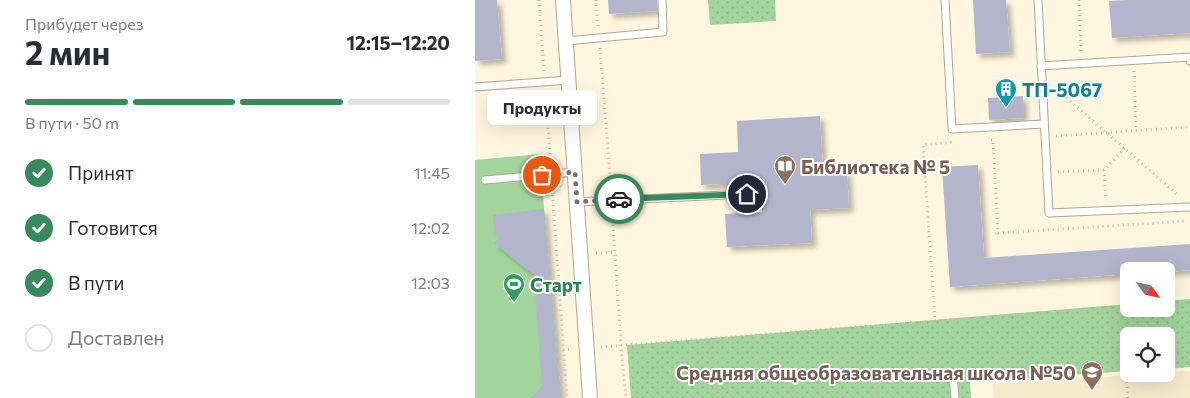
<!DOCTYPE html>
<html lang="ru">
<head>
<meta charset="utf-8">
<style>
	body { margin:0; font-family:Commissioner,sans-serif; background:#f7f7f7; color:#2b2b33; height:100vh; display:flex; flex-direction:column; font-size:19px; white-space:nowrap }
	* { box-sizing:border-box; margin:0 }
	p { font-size:16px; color:#7c7c81 }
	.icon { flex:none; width:28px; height:28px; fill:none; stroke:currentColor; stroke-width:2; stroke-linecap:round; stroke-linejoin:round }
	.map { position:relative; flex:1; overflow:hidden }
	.details { display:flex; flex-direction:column; background:#fff; width:475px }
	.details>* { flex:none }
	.needle { width:32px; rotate:123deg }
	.controls { position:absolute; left:645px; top:262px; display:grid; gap:10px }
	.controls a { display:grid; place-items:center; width:55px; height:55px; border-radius:8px; background:#fff; box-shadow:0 5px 20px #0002; font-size:25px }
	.pin { position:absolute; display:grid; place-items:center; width:42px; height:42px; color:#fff; margin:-21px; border:2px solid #fff; border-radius:50%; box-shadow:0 1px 5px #0007 }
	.courier { position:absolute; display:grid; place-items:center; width:50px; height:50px; margin:-25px; border:4px solid #388a5c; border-radius:50%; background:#fff; color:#222; box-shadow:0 1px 6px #0007 }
	.bubble { position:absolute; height:35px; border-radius:8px; background:#fff; box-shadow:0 5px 20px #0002; font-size:16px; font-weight:700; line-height:35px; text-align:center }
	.headline em { font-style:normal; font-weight:700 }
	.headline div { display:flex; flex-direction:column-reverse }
	.headline { display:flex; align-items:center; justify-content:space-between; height:85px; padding:0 25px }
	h1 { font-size:32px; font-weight:700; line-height:38px }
	.bar { display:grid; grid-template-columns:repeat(4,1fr); gap:8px 5px; align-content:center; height:60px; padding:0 25px }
	.bar i { height:6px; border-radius:4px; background:#e1e1e2 }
	.bar .selected { background:#388a5c }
	.bar p { grid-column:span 4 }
	ol { padding:0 25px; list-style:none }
	li { display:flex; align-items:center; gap:15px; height:55px }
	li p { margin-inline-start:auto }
	li .icon { padding:5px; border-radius:50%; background:#388a5c; color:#fff; stroke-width:4 }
	li:last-child { color:#7c7c81 }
	li i { width:28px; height:28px; border:2px solid #e1e1e2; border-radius:50% }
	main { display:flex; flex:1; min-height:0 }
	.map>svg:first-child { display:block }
</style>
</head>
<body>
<main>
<section class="details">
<div class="headline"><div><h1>2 мин</h1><p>Прибудет через</p></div><em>12:15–12:20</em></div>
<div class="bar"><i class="selected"></i><i class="selected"></i><i class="selected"></i><i></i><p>В пути · 50 m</p></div>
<ol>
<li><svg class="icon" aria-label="check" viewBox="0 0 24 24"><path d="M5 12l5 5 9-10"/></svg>Принят<p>11:45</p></li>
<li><svg class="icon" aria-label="check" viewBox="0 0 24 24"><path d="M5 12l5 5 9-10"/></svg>Готовится<p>12:02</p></li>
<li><svg class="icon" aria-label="check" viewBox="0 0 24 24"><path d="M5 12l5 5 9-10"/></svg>В пути<p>12:03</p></li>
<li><i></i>Доставлен</li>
</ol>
</section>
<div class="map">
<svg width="715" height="398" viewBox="0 0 715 398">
	<defs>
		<pattern id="park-dots" width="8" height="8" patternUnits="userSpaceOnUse" patternTransform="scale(1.25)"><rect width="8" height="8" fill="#a2d59b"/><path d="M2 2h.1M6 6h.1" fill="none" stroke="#8cb785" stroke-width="1.8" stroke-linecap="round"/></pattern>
		<filter id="shadow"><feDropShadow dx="4.5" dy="4.5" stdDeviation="2.5" flood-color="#0004"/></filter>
	</defs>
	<rect width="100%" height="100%" fill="#fef6de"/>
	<path fill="#f5ebcb" d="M715 371V398H519L518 384 672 374H691V372Z"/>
	<path fill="url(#park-dots)" d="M233 0H300L301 21 235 25Z
		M715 299V367L691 369V336H654V371L495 382 496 398H156L152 345 654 304V309H691V301Z"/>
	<path fill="#a2d59b" d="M66 154 69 209 86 398H0V160Z"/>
	<path fill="#b2b5cc" filter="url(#shadow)" d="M0 0H22L27 59 0 61Z
		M133 0H182V11L134 14Z
		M498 0H531L535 52 501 54Z
		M654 0H715V33L637 38 634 1Z
		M548 96V118L514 120 513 98Z
		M345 116 348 172 372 171 374 208 335 210 337 243 252 247 250 214 287 212 286 182 226 185 225 154 263 152 262 121Z
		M503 165 509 258 715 244V270L691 272 654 271V274L475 287 467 167Z
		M69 209 86 398H56L67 386 59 275 19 243 24 237 19 231 18 215Z"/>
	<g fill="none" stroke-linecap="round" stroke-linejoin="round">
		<g stroke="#afa892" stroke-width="9">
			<path id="lane" d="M470 0 477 129 569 124
				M563 0 574 213 715 207
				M91 41 188 32 187 0
				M566 66 715 57V61
				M0 87 94 80
				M10 180 100 172
				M102 202 272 194
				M478 375 480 398"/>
		</g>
		<g stroke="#afa892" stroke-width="16">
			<path id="street" d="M88 0 115 398"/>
		</g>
		<path stroke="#c0baa6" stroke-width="3" stroke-dasharray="1 4" stroke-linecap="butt" d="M64 0 69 72
			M121 0 123 27
			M604 0 606 52
			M125 48 136 189
			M659 71 661 131
			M580 88 703 195
			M70 93 76 164
			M581 136 715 127
			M516 140H518L523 233 712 221
			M629 170 631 199
			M583 172 629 170 650 148
			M77 185 92 398
			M137 210 146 346 151 398
			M121 253 140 252
			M691 303 715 301
			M460 322 448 145 480 142
			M234 339 239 398
			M126 347 654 306
			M88 350 97 349
			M691 359 715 357
			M650 362 653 398
			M490 374 654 362
			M404 398 403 381 469 376"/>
		<use href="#lane" stroke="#fff" stroke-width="7"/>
		<use href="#street" stroke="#fff" stroke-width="14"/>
	</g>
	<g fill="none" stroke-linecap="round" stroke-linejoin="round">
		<path stroke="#797466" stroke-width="5" stroke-dasharray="0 9" d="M67 175 100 172 102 202 144 199"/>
		<path stroke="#388a5c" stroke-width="6" d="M144 199 272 194"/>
	</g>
	<defs>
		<g id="building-pin" transform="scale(1.125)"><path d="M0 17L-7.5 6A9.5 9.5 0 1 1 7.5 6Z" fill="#0f9aa8" stroke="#fff"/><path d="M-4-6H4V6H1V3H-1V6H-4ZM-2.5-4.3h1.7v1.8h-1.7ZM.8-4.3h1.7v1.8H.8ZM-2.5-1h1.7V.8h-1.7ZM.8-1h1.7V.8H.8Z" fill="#fff"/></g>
		<g id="library-pin" transform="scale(1.125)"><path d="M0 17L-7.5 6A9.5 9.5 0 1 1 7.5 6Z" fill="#8d6e63" stroke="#fff"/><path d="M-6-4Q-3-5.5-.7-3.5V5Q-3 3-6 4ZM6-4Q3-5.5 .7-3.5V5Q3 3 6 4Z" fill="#fff"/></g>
		<g id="stadium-pin" transform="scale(1.125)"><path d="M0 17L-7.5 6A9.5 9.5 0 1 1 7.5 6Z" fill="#2e9e5b" stroke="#fff"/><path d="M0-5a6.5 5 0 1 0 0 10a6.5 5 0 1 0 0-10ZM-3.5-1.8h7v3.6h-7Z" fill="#fff"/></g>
		<g id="school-pin" transform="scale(1.125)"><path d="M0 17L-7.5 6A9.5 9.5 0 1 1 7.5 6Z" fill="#8d6e63" stroke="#fff"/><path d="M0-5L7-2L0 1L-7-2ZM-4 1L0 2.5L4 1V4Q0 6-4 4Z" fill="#fff"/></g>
	</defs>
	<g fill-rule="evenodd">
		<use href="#building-pin" x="531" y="89"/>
		<use href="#library-pin" x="310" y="166"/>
		<use href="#stadium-pin" x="39" y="284"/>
		<use href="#school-pin" x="617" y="372"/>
	</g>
	<g text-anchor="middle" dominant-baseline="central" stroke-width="4" stroke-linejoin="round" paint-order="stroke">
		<g font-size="19" font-weight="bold" fill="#0d838f" stroke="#fff" text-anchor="start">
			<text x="547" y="89">ТП-5067</text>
		</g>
		<g font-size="19" font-weight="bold" fill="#785e54" stroke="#fff" text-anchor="start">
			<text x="326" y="166">Библиотека № 5</text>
			<text x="601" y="372" text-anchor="end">Средняя общеобразовательная школа №50</text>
		</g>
		<g font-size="19" font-weight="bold" fill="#27864d" stroke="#fff" text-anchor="start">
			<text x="55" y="284">Старт</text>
		</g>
	</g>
</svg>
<div class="controls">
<a><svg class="needle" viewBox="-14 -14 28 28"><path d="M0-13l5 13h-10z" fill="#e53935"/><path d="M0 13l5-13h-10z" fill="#7c7c81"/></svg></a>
<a><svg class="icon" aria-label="locate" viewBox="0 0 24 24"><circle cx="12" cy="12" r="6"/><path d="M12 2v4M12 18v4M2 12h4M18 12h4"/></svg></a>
</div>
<div class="pin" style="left:67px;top:175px;background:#ea580c"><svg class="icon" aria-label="bag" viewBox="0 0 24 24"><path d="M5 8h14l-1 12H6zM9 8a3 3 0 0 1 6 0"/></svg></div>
<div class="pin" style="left:272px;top:194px;background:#1f2937"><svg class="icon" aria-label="home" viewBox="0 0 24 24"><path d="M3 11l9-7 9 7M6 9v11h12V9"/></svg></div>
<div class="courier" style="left:144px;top:199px"><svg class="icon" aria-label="car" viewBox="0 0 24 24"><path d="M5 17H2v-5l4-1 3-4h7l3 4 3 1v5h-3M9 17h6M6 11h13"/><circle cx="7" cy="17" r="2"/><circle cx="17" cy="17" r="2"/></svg></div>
<div class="bubble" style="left:12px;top:90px;width:110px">Продукты</div>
</div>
</main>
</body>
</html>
